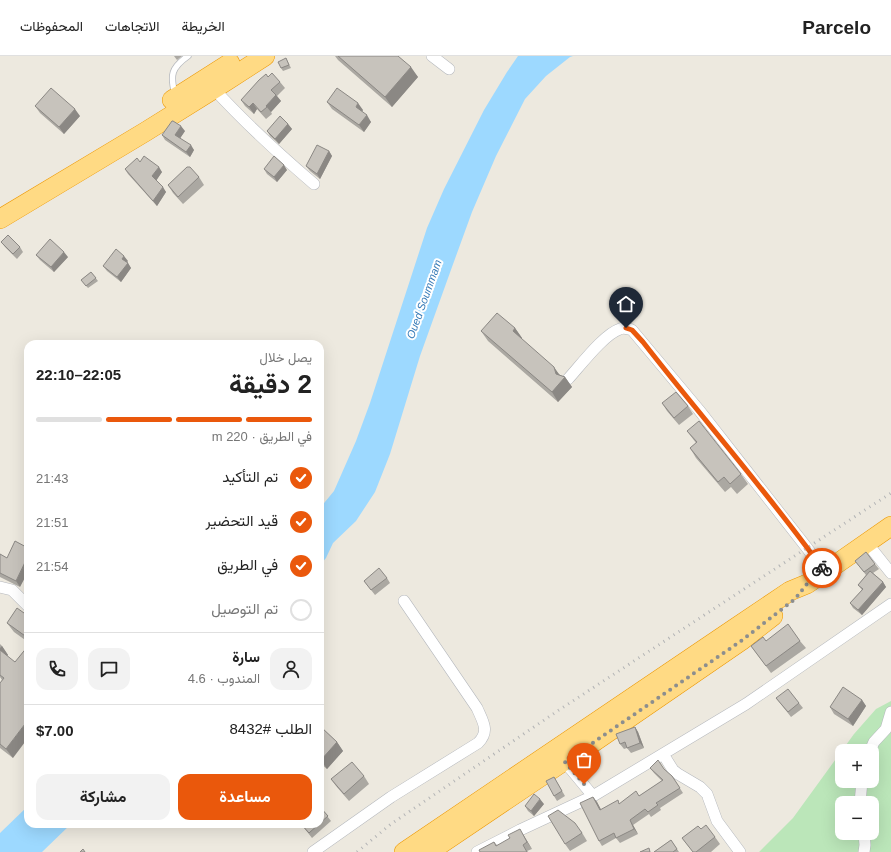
<!DOCTYPE html>
<html lang="ar">
<head>
<meta charset="utf-8">
<style>
	body { margin:0; font-family:Helvetica,Vazirmatn,sans-serif; background:#f2f2f2; color:#222; direction:rtl; height:100vh; display:flex; flex-direction:column; font-size:15px; white-space:nowrap }
	* { box-sizing:border-box; margin:0 }
	p { font-size:13px; color:#767676 }
	.icon { flex:none; width:22px; height:22px; fill:none; stroke:currentColor; stroke-width:2; stroke-linecap:round; stroke-linejoin:round }
	.map { position:relative; flex:1; overflow:hidden; direction:ltr }
	.side { position:absolute; left:24px; top:284px; width:300px; height:488px; display:flex; flex-direction:column; background:#fff; border-radius:12px; box-shadow:0 4px 16px #0002; direction:rtl }
	.side>* { flex:none }
	.controls { position:absolute; left:835px; top:688px; display:grid; gap:8px }
	.controls a { display:grid; place-items:center; width:44px; height:44px; border-radius:8px; background:#fff; box-shadow:0 4px 16px #0002; font-size:20px }
	.pin { position:absolute; display:grid; place-items:center; width:34px; height:34px; color:#fff; margin:-41px -17px; border-radius:50% 50% 50% 0; rotate:-45deg; box-shadow:0 0 4px #0007 }
	.pin .icon { rotate:45deg }
	.courier { position:absolute; display:grid; place-items:center; width:40px; height:40px; margin:-20px; border:3px solid #ea580c; border-radius:50%; background:#fff; color:#222; box-shadow:0 1px 5px #0007 }
	.overview em { font-style:normal; font-weight:700 }
	.overview div { display:flex; flex-direction:column-reverse }
	.overview { display:flex; align-items:center; justify-content:space-between; height:68px; padding:0 12px }
	h1 { font-size:26px; font-weight:700; line-height:30px }
	.bar { display:grid; grid-template-columns:repeat(4,1fr); gap:6px 4px; align-content:center; height:48px; padding:0 12px }
	.bar i { height:5px; border-radius:3px; background:#e0e0e0 }
	.bar .active { background:#ea580c }
	.bar p { grid-column:span 4 }
	.line { display:flex; align-items:center; gap:10px; padding:0 12px; border-top:1px solid #e0e0e0 }
	.line div { flex:1 }
	.round { display:grid; place-items:center; flex:none; width:42px; height:42px; border-radius:12px; background:#f2f2f2 }
	ol { padding:0 12px; list-style:none }
	li { display:flex; align-items:center; gap:12px; height:44px }
	li p { margin-inline-start:auto }
	li .icon { padding:4px; border-radius:50%; background:#ea580c; color:#fff; stroke-width:4 }
	li:last-child { color:#767676 }
	li i { width:22px; height:22px; border:2px solid #e0e0e0; border-radius:50% }
	.cta { display:flex; gap:8px; margin-top:auto; padding:8px 12px }
	.cta a { flex:1; height:46px; border-radius:12px; background:#ea580c; color:#fff; font-size:16px; font-weight:700; line-height:46px; text-align:center }
	.cta a+a { background:#f2f2f2; color:#222 }
	header { display:flex; align-items:center; gap:24px; box-sizing:border-box; height:56px; padding:0 20px; background:#fff; border-bottom:1px solid #e0e0e0 }
	header strong { font-size:19px }
	nav { display:flex; gap:22px; margin-inline-start:auto; font-size:14px }
	.map>svg:first-child { display:block }
</style>
</head>
<body>
<header>
<strong>Parcelo</strong>
<nav><a>الخريطة</a><a>الاتجاهات</a><a>المحفوظات</a></nav>
</header>
<div class="map">
<svg width="891" height="796" viewBox="0 0 891 796">
	<rect width="100%" height="100%" fill="#ede9df"/>
	<path fill="#bbe6b9" fill-rule="evenodd" d="M891 645V796H759L793 762 854 678 876 653ZM842 695H872V725H842ZM842 747H872V777H842Z"/>
	<path fill="#9dd9ff" d="M518 0H573L570 1 546 20 525 43 496 100 472 156 452 211 420 300 390 398 375 436 356 465 333 487 326 502 320 509V452L334 435 356 385 370 347 427 172 444 133 484 54 507 16Z
		M28 750V768H71L42 796H0V777Z"/>
	<g fill="none" stroke-linecap="round" stroke-linejoin="round">
		<g stroke="#b5b8bd" stroke-width="7">
			<path id="lane" d="M175 39C170 19 171 12 188 0"/>
		</g>
		<g stroke="#b5b8bd" stroke-width="12">
			<path id="street" d="M432 0 449 13
				M214 33C245 67 279 98 314 128
				M568 323C580 310 604 278 620 273 624 271 628 273 632 274L699 354 807 492 825 516
				M867 487 891 517
				M0 531 12 534 28 550
				M870 695 874 686 886 673 891 656
				M663 698 673 714 678 718 700 731 707 738 717 765 740 796
				M564 705 593 740
				M860 747 862 725
				M864 777 865 789 864 796
				M313 796 391 741 478 687C490 675 483 666 477 652L404 545
				M477 796 520 774 593 740 746 648 891 548"/>
		</g>
		<g stroke="#ec9700" stroke-width="20">
			<path id="highway" d="M172 44 230 7
				M0 163 145 76 214 33 265 0
				M404 796 732 574 790 535 807 528 825 516 891 470
				M429 796 564 705 594 686 741 585 773 560"/>
		</g>
		<use href="#lane" stroke="#fff" stroke-width="5.5"/>
		<use href="#street" stroke="#fff" stroke-width="11"/>
		<use href="#highway" stroke="#ffda84" stroke-width="19"/>
		<path stroke="#b3b4b5" stroke-width="3" stroke-dasharray="1 5" stroke-linecap="butt" d="M357 796 391 768 556 656 891 437"/>
	</g>
	<path fill="#aba8a2" d="M174 0H182L177 4Z
		M335 0H398L418 21 392 51 338 4Z
		M286 2 291 12 283 15 281 12Z
		M268 21 280 26 285 32 277 40 281 45 271 56 272 58 266 63 257 53 254 58 245 50 241 44Z
		M327 46 363 54 362 56 371 66 364 76 332 53Z
		M35 50 80 60 64 78 40 57Z
		M288 68 292 73 279 88 270 80 267 75Z
		M185 75 180 82 194 94 190 101 165 84 162 79Z
		M329 95 332 100 320 123 310 115 306 110Z
		M140 106 162 116 156 124 166 136 157 150 128 118 125 113Z
		M264 113 287 114 277 126 267 118Z
		M199 121 204 129 183 148 173 137 168 129Z
		M1 186 20 191 23 196 17 203 5 191Z
		M36 199 68 201 54 216 40 204Z
		M128 205 127 206 131 212 121 226 107 215 103 210Z
		M91 216 98 225 88 232 81 224Z
		M515 272 522 282 521 283 560 319 565 321 572 331 558 346 488 285 481 275Z
		M662 347 688 350 693 358 679 369 667 355Z
		M687 375 741 418 748 428 737 438 731 431 725 436 696 402 690 392 696 387Z
		M0 498 7 502 20 531 0 521Z
		M855 505 875 508 879 513 873 517 883 526 886 531 862 559 853 552 850 547 862 534 858 529 866 519Z
		M387 522 390 527 375 539 364 525Z
		M28 552V586L14 576 7 567 24 557Z
		M766 585H800L806 592 771 617 751 590Z
		M0 588 2 590 8 599 7 600 13 702 0 692V627L2 624 0 621Z
		M776 642 799 647 803 652 791 661Z
		M862 644 866 650 853 670 834 658 830 651Z
		M635 671 638 676 644 692 631 697 627 692 624 693 620 688Z
		M320 672 337 686 343 695 327 713 320 707Z
		M650 712 664 714 672 720 683 737 660 752 661 754 651 761 649 758 633 769 638 778 620 787 616 782 602 790 599 785 593 741 597 746 601 754 620 748 639 740 662 725 654 717Z
		M364 720 369 728 349 745 336 730 331 723Z
		M554 721 565 740 557 745 554 740Z
		M544 748 534 760 528 755 525 750Z
		M320 751 331 765 312 782 301 768H320Z
		M701 773 715 781 720 788 711 796H693L682 782Z
		M581 775 587 785 570 795 565 788Z
		M524 780 532 793 527 795 528 796H480L494 786 497 789Z
		M671 784 679 796H654Z"/>
	<path fill="#8b8884" d="M411 11 418 21 392 51 385 41Z
		M276 39 281 45 271 56 266 50Z
		M253 47 257 53 254 58 249 51Z
		M358 47 363 54 360 58 356 51Z
		M75 53 80 60 64 78 59 71Z
		M367 59 371 66 364 76 359 69Z
		M288 68 292 73 279 88 275 83Z
		M181 70 185 75 179 84 175 79Z
		M191 89 194 94 190 101 186 96Z
		M329 95 332 100 320 123 317 118Z
		M284 109 287 114 277 126 274 121Z
		M159 111 162 116 156 125 152 120Z
		M163 131 166 136 157 150 153 145Z
		M64 196 68 201 54 216 51 211Z
		M124 200 128 205 125 208 122 203Z
		M128 207 131 212 121 226 117 221Z
		M515 272 522 282 519 285 513 275Z
		M554 311 561 321H565L572 331 558 346 552 336 556 318Z
		M28 500V516L20 531 16 525Z
		M883 526 886 531 862 559 858 554Z
		M2 590 8 599 5 603 0 595V592Z
		M862 644 866 650 853 670 848 663Z
		M28 664V682L13 702 6 693Z
		M635 671 638 676 644 692 640 687Z
		M337 686 343 695 327 713 321 704Z
		M593 741 597 746 604 759 600 754Z
		M540 743 544 748 534 760 531 755Z
		M630 764 633 769 638 778 634 773Z
		M520 773 524 780 532 793 527 786Z"/>
	<path fill="#c7c3bc" stroke="#8b8884" d="M338 0H398L411 11 385 41Z
		M286 2 289 9 281 12 278 6Z
		M272 17 280 26 271 34 276 39 266 50 267 51 261 56 253 47 249 51 241 44 259 24 266 18 268 21Z
		M51 32 75 53 59 71 35 50Z
		M337 32 358 47 356 51 367 59 359 69 327 46Z
		M280 60 288 68 275 83 267 75Z
		M172 65H173L181 70 175 79 191 89 186 96 162 79Z
		M317 89 329 95 317 118 306 110Z
		M144 100 159 111 152 120 163 131 153 145 125 113 137 102 140 106Z
		M274 100 284 109 274 121 264 113Z
		M187 111H190L199 121 178 141 168 129Z
		M8 179 20 191 13 198 1 186Z
		M50 183 64 196 51 211 36 199Z
		M116 193 124 200 122 203 128 207 117 221 103 210Z
		M91 216 96 222 86 230 81 224Z
		M497 257 515 272 513 275 554 311 556 318 565 321 552 336 481 275Z
		M676 336 688 350 674 362 662 347Z
		M699 365 741 418 730 428 724 421 718 426 690 392 697 386 687 375Z
		M15 485 28 492V500L16 525 0 517V498L7 502Z
		M866 496 875 508 864 516 855 505Z
		M379 512 387 522 371 534 364 525Z
		M870 515 883 526 858 554 850 547 863 533 858 529Z
		M17 552 24 557 28 552V570L27 571H28V582L7 567Z
		M788 568 800 585 766 610 751 590 763 581 766 585Z
		M28 590V664L6 693 0 688V627L4 622 0 619V594L15 606Z
		M843 631 862 644 848 663 830 651Z
		M788 633 799 647 788 656 776 642Z
		M321 671 337 686 321 704 320 703V672Z
		M635 671 640 687 627 692 625 686 620 688 616 678Z
		M658 704 664 713 672 720 680 732 656 747 658 749 648 756 645 753 630 764 634 773 616 782 614 777 599 785 580 747 593 741 600 754 618 744 619 748 636 735 639 740 663 724 650 712Z
		M352 706 364 720 344 738 331 723Z
		M554 721 562 735 554 740 546 725Z
		M534 738 540 743 531 755 525 750Z
		M320 751 328 760 320 767Z
		M558 754 575 767 582 777 565 788 548 760Z
		M301 768H319L309 777Z
		M706 769 715 781 696 796H693L682 782 698 770 701 773Z
		M520 773 527 786 523 789 527 796H480L479 794 494 786 496 790 510 782 508 779Z
		M671 784 677 793 673 796H654Z
		M649 792 650 796H640Z
		M83 793 85 796H80Z"/>
	<g fill="none" stroke-linecap="round" stroke-linejoin="round">
		<path stroke="#8c8e8e" stroke-width="4" stroke-dasharray="0 7.2" d="M584 728 564 705 594 686 741 585 795 543 807 528 825 516 822 512"/>
		<path stroke="#ea580c" stroke-width="5" d="M626 272 632 274 643 286C702 362 766 434 822 512"/>
	</g>
	<g text-anchor="middle" dominant-baseline="central" stroke-width="4" stroke-linejoin="round" paint-order="stroke">
		<g font-size="11" font-style="italic" fill="#357ab7" stroke="#fff">
			<text transform="translate(424 243) rotate(-70)">Oued Soummam</text>
		</g>
	</g>
</svg>
<div class="controls">
<a>+</a>
<a>−</a>
</div>
<div class="pin" style="left:584px;top:728px;background:#ea580c"><svg class="icon" aria-label="bag" viewBox="0 0 24 24"><path d="M5 8h14l-1 12H6zM9 8a3 3 0 0 1 6 0"/></svg></div>
<div class="pin" style="left:626px;top:272px;background:#1f2937"><svg class="icon" aria-label="home" viewBox="0 0 24 24"><path d="M3 11l9-7 9 7M6 9v11h12V9"/></svg></div>
<div class="courier" style="left:822px;top:512px"><svg class="icon" aria-label="bike" viewBox="0 0 24 24"><circle cx="6" cy="16" r="4"/><circle cx="18" cy="16" r="4"/><path d="M6 16l4-8h5l3 8M10 8l3 8H6M13 5h3"/></svg></div>
<section class="side">
<div class="overview"><div><h1>2 دقيقة</h1><p>يصل خلال</p></div><em>22:05–22:10</em></div>
<div class="bar"><i class="active"></i><i class="active"></i><i class="active"></i><i></i><p>في الطريق · 220 m</p></div>
<ol>
<li><svg class="icon" aria-label="check" viewBox="0 0 24 24"><path d="M5 12l5 5 9-10"/></svg>تم التأكيد<p>21:43</p></li>
<li><svg class="icon" aria-label="check" viewBox="0 0 24 24"><path d="M5 12l5 5 9-10"/></svg>قيد التحضير<p>21:51</p></li>
<li><svg class="icon" aria-label="check" viewBox="0 0 24 24"><path d="M5 12l5 5 9-10"/></svg>في الطريق<p>21:54</p></li>
<li><i></i>تم التوصيل</li>
</ol>
<div class="line" style="height:72px"><a class="round"><svg class="icon" aria-label="person" viewBox="0 0 24 24"><circle cx="12" cy="8" r="4"/><path d="M4 21q1-7 8-7t8 7"/></svg></a><div><b>سارة</b><p>المندوب · 4.6</p></div><a class="round"><svg class="icon" aria-label="chat" viewBox="0 0 24 24"><path d="M4 5h16v11H9l-5 4z"/></svg></a><a class="round"><svg class="icon" aria-label="phone" viewBox="0 0 24 24"><path d="M5 4h4l2 5-3 2q2 4 5 5l2-3 5 2v4C11 20 4 13 5 4z"/></svg></a></div>
<div class="line" style="height:52px"><div>الطلب #8432</div><b>$7.00</b></div>
<div class="cta"><a>مساعدة</a><a>مشاركة</a></div>
</section>
</div>
</body>
</html>
